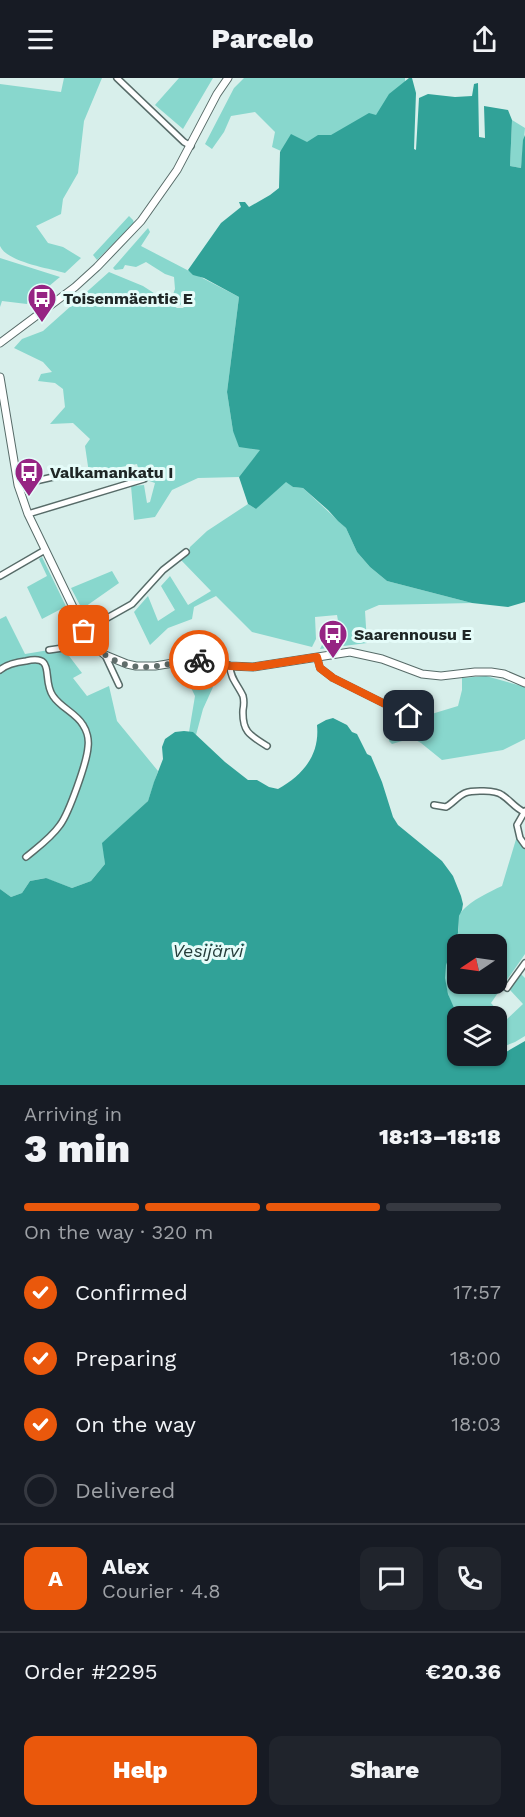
<!DOCTYPE html>
<html lang="en">
<head>
<meta charset="utf-8">
<style>
	body { margin:0; font-family:"Work Sans",sans-serif; background:#20242c; color:#f1f3f6; height:100vh; display:flex; flex-direction:column; font-size:22px; white-space:nowrap }
	* { box-sizing:border-box; margin:0 }
	p { font-size:20px; color:#9ea1a6 }
	.icon { flex:none; width:33px; height:33px; fill:none; stroke:currentColor; stroke-width:2; stroke-linecap:round; stroke-linejoin:round }
	.map { position:relative; height:1007px; overflow:hidden }
	.panel { display:flex; flex-direction:column; background:#171b24; flex:1 }
	.panel>* { flex:none }
	.needle { width:39px; rotate:257deg }
	.tools { position:absolute; left:447px; top:856px; display:grid; gap:12px }
	.tools a { display:grid; place-items:center; width:60px; height:60px; border-radius:12px; background:#171b24; box-shadow:0 2px 4px #0004; font-size:30px }
	.pin { position:absolute; display:grid; place-items:center; width:51px; height:51px; color:#fff; margin:-26px; border-radius:12px; box-shadow:0 3px 9px #0006 }
	.courier { position:absolute; display:grid; place-items:center; width:60px; height:60px; margin:-30px; border:4px solid #ea580c; border-radius:50%; background:#fff; color:#222; box-shadow:0 2px 8px #0007 }
	.summary em { font-style:normal; font-weight:800 }
	.summary div { display:flex; flex-direction:column-reverse }
	.summary { display:flex; align-items:center; justify-content:space-between; height:102px; padding:0 24px }
	h1 { font-size:39px; font-weight:800; line-height:45px }
	.bar { display:grid; grid-template-columns:repeat(4,1fr); gap:9px 6px; align-content:center; height:72px; padding:0 24px }
	.bar i { height:8px; border-radius:4px; background:#363941 }
	.bar .on { background:#ea580c }
	.bar p { grid-column:span 4 }
	.line { display:flex; align-items:center; gap:15px; padding:0 24px; border-top:2px solid #363941 }
	.line div { flex:1 }
	.round { display:grid; place-items:center; flex:none; width:63px; height:63px; border-radius:12px; background:#20242c }
	ol { padding:0 24px; list-style:none }
	li { display:flex; align-items:center; gap:18px; height:66px }
	li p { margin-inline-start:auto }
	li .icon { padding:6px; border-radius:50%; background:#ea580c; color:#fff; stroke-width:4 }
	li:last-child { color:#9ea1a6 }
	li i { width:33px; height:33px; border:3px solid #363941; border-radius:50% }
	.action { display:flex; gap:12px; margin-top:auto; padding:12px 24px }
	.action a { flex:1; height:69px; border-radius:12px; background:#ea580c; color:#fff; font-size:24px; font-weight:800; line-height:69px; text-align:center }
	.action a+a { background:#20242c; color:#f1f3f6 }
	header { display:flex; justify-content:space-between; align-items:center; height:78px; padding:0 24px; background:#171b24; font-size:27px; font-weight:800 }
	.map>svg:first-child { display:block }
</style>
</head>
<body>
<header><svg class="icon" aria-label="menu" viewBox="0 0 24 24"><path d="M4 6h16M4 12h16M4 18h16"/></svg>Parcelo<svg class="icon" aria-label="share" viewBox="0 0 24 24"><path d="M12 15V3M7 8l5-5 5 5M5 13v7h14v-7"/></svg></header>
<div class="map">
<svg width="525" height="1007" viewBox="0 0 525 1007">
	<rect width="100%" height="100%" fill="#d8efeb"/>
	<path fill="#88d7cd" fill-rule="evenodd" d="M64 0H102L84 43 78 95 63 121 61 136 36 148 48 165 63 169 81 180 65 195C48 190 7 184 0 168V6L61 14Z
		M179 0H213L183 51 155 27Z
		M244 0H405L406 44 281 73 272 69 275 54 255 34 231 38 224 54 212 71 205 66 234 10Z
		M512 42 525 50 521 90 510 88Z
		M129 138 133 142 134 145 97 182 93 177Z
		M148 150 150 154 141 168 239 219 227 314 233 353 252 371 261 372 239 399 198 400 172 412 155 439 134 442 131 408 144 407 147 425 150 424 155 405 141 400 137 386 89 395 85 368 90 361 73 345 50 346 65 329 63 311 55 305 38 303 41 296 52 294 43 284 14 270 22 261 43 253 109 194 143 208 177 230H184L172 219 175 211 174 199 165 196 146 184 136 189 125 187 123 191 115 192 113 190Z
		M0 180 60 199C51 206 41 217 29 218L27 226 2 223 0 229Z
		M286 403 293 409 303 410 346 450 357 474 370 489 387 503 472 525 379 527 365 533 367 565 320 571 324 563 341 559 337 537 315 539 316 561 312 569 252 554 216 518 194 529 192 541 168 550 150 567 134 534 148 518 158 543 175 532 161 508 170 498 188 527 211 513 181 482 188 476 190 469 207 453 248 426 256 431Z
		M42 479 79 555 76 559 61 531 42 541 27 509 47 498 39 481Z
		M112 493 119 505 82 531 71 510Z
		M6 538 25 576 49 572 66 574 82 595 73 600 87 618 109 608 117 643 158 693 148 723 103 765 105 786 91 803 72 810 45 800 30 803 22 815 11 819 0 811V541Z
		M194 585 209 587 205 599 213 609 203 631 196 657 189 654 195 618 181 589Z
		M486 598 525 609V661L503 672 442 682 421 665 412 660 392 666 389 663 391 650 405 644 458 628 462 612V600Z
		M517 758 525 769V876L491 925 506 942 523 926 510 912 520 895 525 900V958L515 964 497 971 496 939H458C450 924 441 902 446 885 450 875 456 865 458 855 460 847 456 839 462 833 472 822 489 814 502 808ZM458 867H496V906H458Z"/>
	<path fill="#31a298" d="M409 0H412L416 15 414 71 416 72 419 20 428 16 455 19 472 18 474 6 478 5 479 59 485 60 484 28 508 32 512 42 510 88 521 90 523 62 525 57V524L508 529 472 525 387 503 370 489 357 474 346 450 338 443 328 432 303 410 293 409 286 404 256 431 248 426 239 399 260 372 239 369 233 353 227 314 239 219 204 200 193 197 188 192 221 145 241 129 239 124H245L249 129 270 117 279 110 280 74 291 56 307 64 318 57H331L369 35 376 37 389 16Z
		M333 640 347 647 352 654 357 656 367 676 371 678 382 704 393 739 398 747 442 783 453 798 461 818 463 826 462 832 459 838 458 855 446 887 445 900 448 916 458 939V978L492 979 506 974 525 963V1007H0V811L11 819 22 815 30 803 46 800 72 810 91 803 105 786 102 765 148 723 154 704 163 681 162 669 165 661 175 654 184 653 193 654 225 684 248 702H257L269 709 278 711C303 697 320 677 317 647L326 642Z"/>
	<g fill="none" stroke-linecap="round" stroke-linejoin="round">
		<g stroke="#576b68" stroke-width="8">
			<path id="minor" d="M117 0 184 64 191 68
				M18 407 62 397
				M28 436 144 401
				M0 498 45 472
				M84 553 132 526 163 492 186 474
				M49 572 63 570 86 556
				M105 577 119 607
				M317 579 320 590 333 600 409 638
				M230 588C230 600 238 607 243 618 244 622 244 627 243 632 242 653 249 657 267 668
				M0 592C7 586 17 584 26 583 57 576 41 601 53 618 61 630 76 635 83 647 87 653 89 662 88 669 87 684 69 735 60 747 51 760 38 769 26 779
				M434 727 446 729C453 725 458 718 465 715 472 712 496 712 502 717 510 722 515 730 524 734
				M525 733 517 747 520 760 525 767
				M507 910 525 885"/>
		</g>
		<g stroke="#576b68" stroke-width="9">
			<path id="tertiary" d="M0 265 75 209 97 189 141 143 177 92 217 16 228 0
				M0 299 18 407 28 436 86 556 95 569 105 577 127 586 136 588H155L198 581 230 588 253 589 350 574 382 581 422 596 441 598 475 594H491L504 596 525 605"/>
		</g>
		<use href="#minor" stroke="#fff" stroke-width="5"/>
		<use href="#tertiary" stroke="#fff" stroke-width="7"/>
	</g>
	<g fill="none" stroke-linecap="round" stroke-linejoin="round">
		<path stroke="#606d6b" stroke-width="6" stroke-dasharray="0 10.8" d="M84 553C96 576 121 590 147 589 165 588 182 582 199 582"/>
		<path stroke="#ea580c" stroke-width="8" d="M199 582 230 588 253 589 317 579 320 590 333 600 409 638"/>
	</g>
	<defs>
		<g id="bus-pin" transform="scale(1.5)"><path d="M0 17L-7.5 6A9.5 9.5 0 1 1 7.5 6Z" fill="#962483" stroke="#e5fcf9"/><path d="M-5-6H5V4H4V6H2V4H-2V6H-4V4H-5ZM-3.5-4V0h7V-4ZM-3.5 1.2v1.5H-2V1.2ZM2 1.2v1.5H3.5V1.2Z" fill="#fff"/></g>
	</defs>
	<g fill-rule="evenodd">
		<use href="#bus-pin" x="42" y="220"/>
		<use href="#bus-pin" x="29" y="394"/>
		<use href="#bus-pin" x="333" y="556"/>
	</g>
	<g text-anchor="middle" dominant-baseline="central" stroke-width="6" stroke-linejoin="round" paint-order="stroke">
		<g font-size="16" font-weight="bold" fill="#1f2726" stroke="#e5fcf9" text-anchor="start">
			<text x="63" y="220">Toisenmäentie E</text>
			<text x="50" y="394">Valkamankatu I</text>
			<text x="354" y="556">Saarennousu E</text>
		</g>
		<g font-size="18" font-style="italic" fill="#253d3a" stroke="#e5fcf9">
			<text x="208" y="872">Vesijärvi</text>
		</g>
	</g>
</svg>
<div class="tools">
<a><svg class="needle" viewBox="-14 -14 28 28"><path d="M0-13l5 13h-10z" fill="#e53935"/><path d="M0 13l5-13h-10z" fill="#9ea1a6"/></svg></a>
<a><svg class="icon" aria-label="layers" viewBox="0 0 24 24"><path d="M12 4l9 5-9 5-9-5zM3 14l9 5 9-5"/></svg></a>
</div>
<div class="pin" style="left:84px;top:553px;background:#ea580c"><svg class="icon" aria-label="bag" viewBox="0 0 24 24"><path d="M5 8h14l-1 12H6zM9 8a3 3 0 0 1 6 0"/></svg></div>
<div class="pin" style="left:409px;top:638px;background:#1f2937"><svg class="icon" aria-label="home" viewBox="0 0 24 24"><path d="M3 11l9-7 9 7M6 9v11h12V9"/></svg></div>
<div class="courier" style="left:199px;top:582px"><svg class="icon" aria-label="bike" viewBox="0 0 24 24"><circle cx="6" cy="16" r="4"/><circle cx="18" cy="16" r="4"/><path d="M6 16l4-8h5l3 8M10 8l3 8H6M13 5h3"/></svg></div>
</div>
<section class="panel">
<div class="summary"><div><h1>3 min</h1><p>Arriving in</p></div><em>18:13–18:18</em></div>
<div class="bar"><i class="on"></i><i class="on"></i><i class="on"></i><i></i><p>On the way · 320 m</p></div>
<ol>
<li><svg class="icon" aria-label="check" viewBox="0 0 24 24"><path d="M5 12l5 5 9-10"/></svg>Confirmed<p>17:57</p></li>
<li><svg class="icon" aria-label="check" viewBox="0 0 24 24"><path d="M5 12l5 5 9-10"/></svg>Preparing<p>18:00</p></li>
<li><svg class="icon" aria-label="check" viewBox="0 0 24 24"><path d="M5 12l5 5 9-10"/></svg>On the way<p>18:03</p></li>
<li><i></i>Delivered</li>
</ol>
<div class="line" style="height:108px"><b class="round" style="background:#ea580c;color:#fff">A</b><div><b>Alex</b><p>Courier · 4.8</p></div><a class="round"><svg class="icon" aria-label="chat" viewBox="0 0 24 24"><path d="M4 5h16v11H9l-5 4z"/></svg></a><a class="round"><svg class="icon" aria-label="phone" viewBox="0 0 24 24"><path d="M5 4h4l2 5-3 2q2 4 5 5l2-3 5 2v4C11 20 4 13 5 4z"/></svg></a></div>
<div class="line" style="height:78px"><div>Order #2295</div><b>€20.36</b></div>
<div class="action"><a>Help</a><a>Share</a></div>
</section>
</body>
</html>
